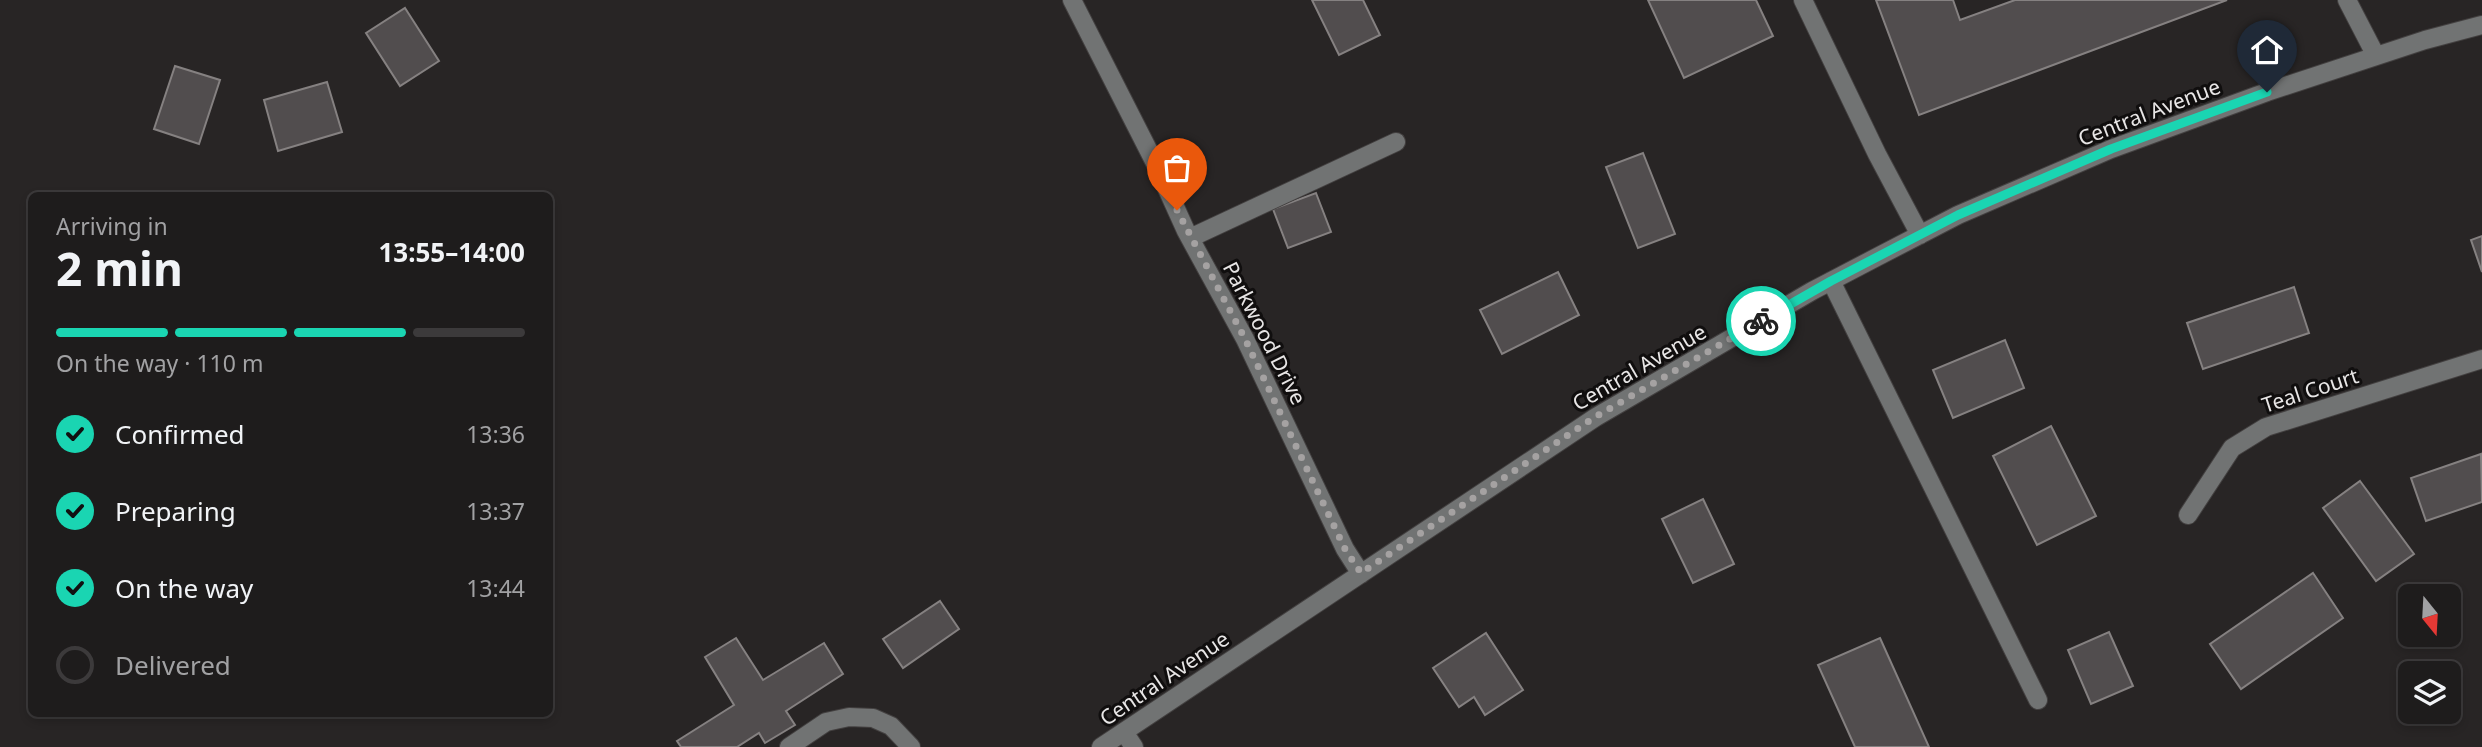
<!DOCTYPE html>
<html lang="en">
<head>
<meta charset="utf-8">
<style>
	body { margin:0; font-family:"Noto Sans",sans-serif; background:#2b2929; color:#f1f3f6; height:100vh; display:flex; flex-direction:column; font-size:26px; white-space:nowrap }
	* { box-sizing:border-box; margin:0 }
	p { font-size:23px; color:#a1a1a3 }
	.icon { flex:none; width:38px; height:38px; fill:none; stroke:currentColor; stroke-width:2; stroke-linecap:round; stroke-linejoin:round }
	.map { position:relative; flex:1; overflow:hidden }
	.sheet { position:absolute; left:28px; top:192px; width:525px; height:525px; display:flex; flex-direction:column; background:#1e1c1c; border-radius:10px; box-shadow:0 4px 10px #0003,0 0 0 2px #3c3a3b }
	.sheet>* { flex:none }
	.needle { width:46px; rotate:162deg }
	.controls { position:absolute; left:2398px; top:584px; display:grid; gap:14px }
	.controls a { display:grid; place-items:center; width:63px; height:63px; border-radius:10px; background:#1e1c1c; box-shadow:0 4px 10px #0003,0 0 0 2px #3c3a3b; font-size:35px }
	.pin { position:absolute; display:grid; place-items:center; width:60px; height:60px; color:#fff; margin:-72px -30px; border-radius:50% 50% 50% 0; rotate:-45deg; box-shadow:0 0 7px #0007 }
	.pin .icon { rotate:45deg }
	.courier { position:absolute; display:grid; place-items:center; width:70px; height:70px; margin:-35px; border:5px solid #1ad5b2; border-radius:50%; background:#fff; color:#222; box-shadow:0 2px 9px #0007 }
	.headline em { font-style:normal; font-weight:700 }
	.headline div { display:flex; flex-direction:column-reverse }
	.headline { display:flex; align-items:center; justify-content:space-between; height:119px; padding:0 28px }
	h1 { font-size:46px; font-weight:700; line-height:52px }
	.bar { display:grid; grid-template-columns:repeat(4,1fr); gap:10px 7px; align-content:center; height:84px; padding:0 28px }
	.bar i { height:9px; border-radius:5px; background:#3c3a3b }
	.bar .active { background:#1ad5b2 }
	.bar p { grid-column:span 4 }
	ol { padding:0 28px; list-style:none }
	li { display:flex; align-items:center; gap:21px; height:77px }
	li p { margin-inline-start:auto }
	li .icon { padding:7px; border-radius:50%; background:#1ad5b2; color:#111; stroke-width:4 }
	li:last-child { color:#a1a1a3 }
	li i { width:38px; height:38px; border:4px solid #3c3a3b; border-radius:50% }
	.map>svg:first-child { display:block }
</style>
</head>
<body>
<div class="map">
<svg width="2482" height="747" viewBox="0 0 2482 747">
	<rect width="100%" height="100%" fill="#282525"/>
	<path fill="#514d4e" stroke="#858181" stroke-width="2" d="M1312 0H1363L1380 35 1339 55Z
		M1648 0H1756L1773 36 1684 78Z
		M1876 0H1953L1960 20 2015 0H2227L1919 115Z
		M405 8 439 61 400 86 366 33Z
		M175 66 220 80 199 144 154 129Z
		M327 82 342 132 278 151 264 100Z
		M1643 153 1675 234 1638 248 1606 167Z
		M1316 193 1331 232 1288 248 1273 209Z
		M2482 236V272L2471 240Z
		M1558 272 1579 315 1502 354 1480 310Z
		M2294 287 2309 333 2203 369 2187 323Z
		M2005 340 2024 388 1953 418 1933 370Z
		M2051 426 2096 516 2037 545 1993 456Z
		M2481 454 2482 502 2426 521 2411 478Z
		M2360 481 2414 554 2376 581 2323 508Z
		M1703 499 1734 564 1693 583 1662 519Z
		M2313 573 2343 618 2241 689 2210 644Z
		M940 601 959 629 903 668 883 639Z
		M2109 632 2133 686 2091 704 2068 650Z
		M1486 633 1523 690 1485 715 1474 697 1459 707 1433 668Z
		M736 638 763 680 824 643 843 674 786 711 795 725 765 743 759 733 737 747H681L677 741 734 705 705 657Z
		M1880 638 1929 747H1855L1818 665Z"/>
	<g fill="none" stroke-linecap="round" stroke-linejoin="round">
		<g stroke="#434040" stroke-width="20">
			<path id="minor" d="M1072 0 1158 169 1186 231 1245 339 1345 549 1361 574
				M1803 0 1877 154 1920 235
				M2347 0 2376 56
				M1190 238 1396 142
				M1831 281 2038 700
				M2188 515 2232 448 2266 427 2482 359
				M1124 732 1134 747
				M789 747 826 722 849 717 873 718 891 726 911 747
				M1101 747 1596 417 1812 291 1877 257 1958 215 2111 149 2267 92 2425 40 2482 25"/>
		</g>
		<use href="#minor" stroke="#717373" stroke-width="18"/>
	</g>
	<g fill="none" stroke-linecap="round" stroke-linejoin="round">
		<path stroke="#a5a2a2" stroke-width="7" stroke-dasharray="0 12.6" d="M1177 210 1245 339 1345 549 1361 573 1595 417 1761 321"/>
		<path stroke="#1ad5b2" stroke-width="9" d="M1761 321 1831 281 1958 215 2111 149 2267 92"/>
	</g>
	<g text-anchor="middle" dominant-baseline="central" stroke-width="6" stroke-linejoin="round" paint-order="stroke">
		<g font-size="21" fill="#e8e6e6" stroke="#100e0e">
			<text transform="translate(2149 112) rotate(-21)">Central Avenue</text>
			<text transform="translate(1265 333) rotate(63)">Parkwood Drive</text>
			<text transform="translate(1639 367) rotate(-30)">Central Avenue</text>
			<text transform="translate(2310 390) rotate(-18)">Teal Court</text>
			<text transform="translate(1164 678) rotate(-34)">Central Avenue</text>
		</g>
	</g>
</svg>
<div class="controls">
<a><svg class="needle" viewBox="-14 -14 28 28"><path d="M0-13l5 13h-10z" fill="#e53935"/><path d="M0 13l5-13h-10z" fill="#a1a1a3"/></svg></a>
<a><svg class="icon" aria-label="layers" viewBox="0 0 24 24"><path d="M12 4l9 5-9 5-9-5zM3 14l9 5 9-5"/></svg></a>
</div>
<div class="pin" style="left:1177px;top:210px;background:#ea580c"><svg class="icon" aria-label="bag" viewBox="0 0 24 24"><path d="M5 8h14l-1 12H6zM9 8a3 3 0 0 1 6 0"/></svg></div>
<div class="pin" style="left:2267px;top:92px;background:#1f2937"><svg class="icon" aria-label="home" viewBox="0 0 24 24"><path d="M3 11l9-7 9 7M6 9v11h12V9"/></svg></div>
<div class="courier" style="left:1761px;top:321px"><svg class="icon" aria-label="bike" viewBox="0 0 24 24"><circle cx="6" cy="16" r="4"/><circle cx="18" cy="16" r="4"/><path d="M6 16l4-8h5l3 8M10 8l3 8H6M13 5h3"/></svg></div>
<section class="sheet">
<div class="headline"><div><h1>2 min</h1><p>Arriving in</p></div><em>13:55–14:00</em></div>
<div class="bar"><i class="active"></i><i class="active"></i><i class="active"></i><i></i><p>On the way · 110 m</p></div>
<ol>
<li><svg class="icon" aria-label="check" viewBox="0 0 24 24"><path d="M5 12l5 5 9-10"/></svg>Confirmed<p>13:36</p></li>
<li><svg class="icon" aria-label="check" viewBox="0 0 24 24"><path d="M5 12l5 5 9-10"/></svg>Preparing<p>13:37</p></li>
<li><svg class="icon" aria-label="check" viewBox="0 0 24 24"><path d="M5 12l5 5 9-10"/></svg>On the way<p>13:44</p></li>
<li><i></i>Delivered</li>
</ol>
</section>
</div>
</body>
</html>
